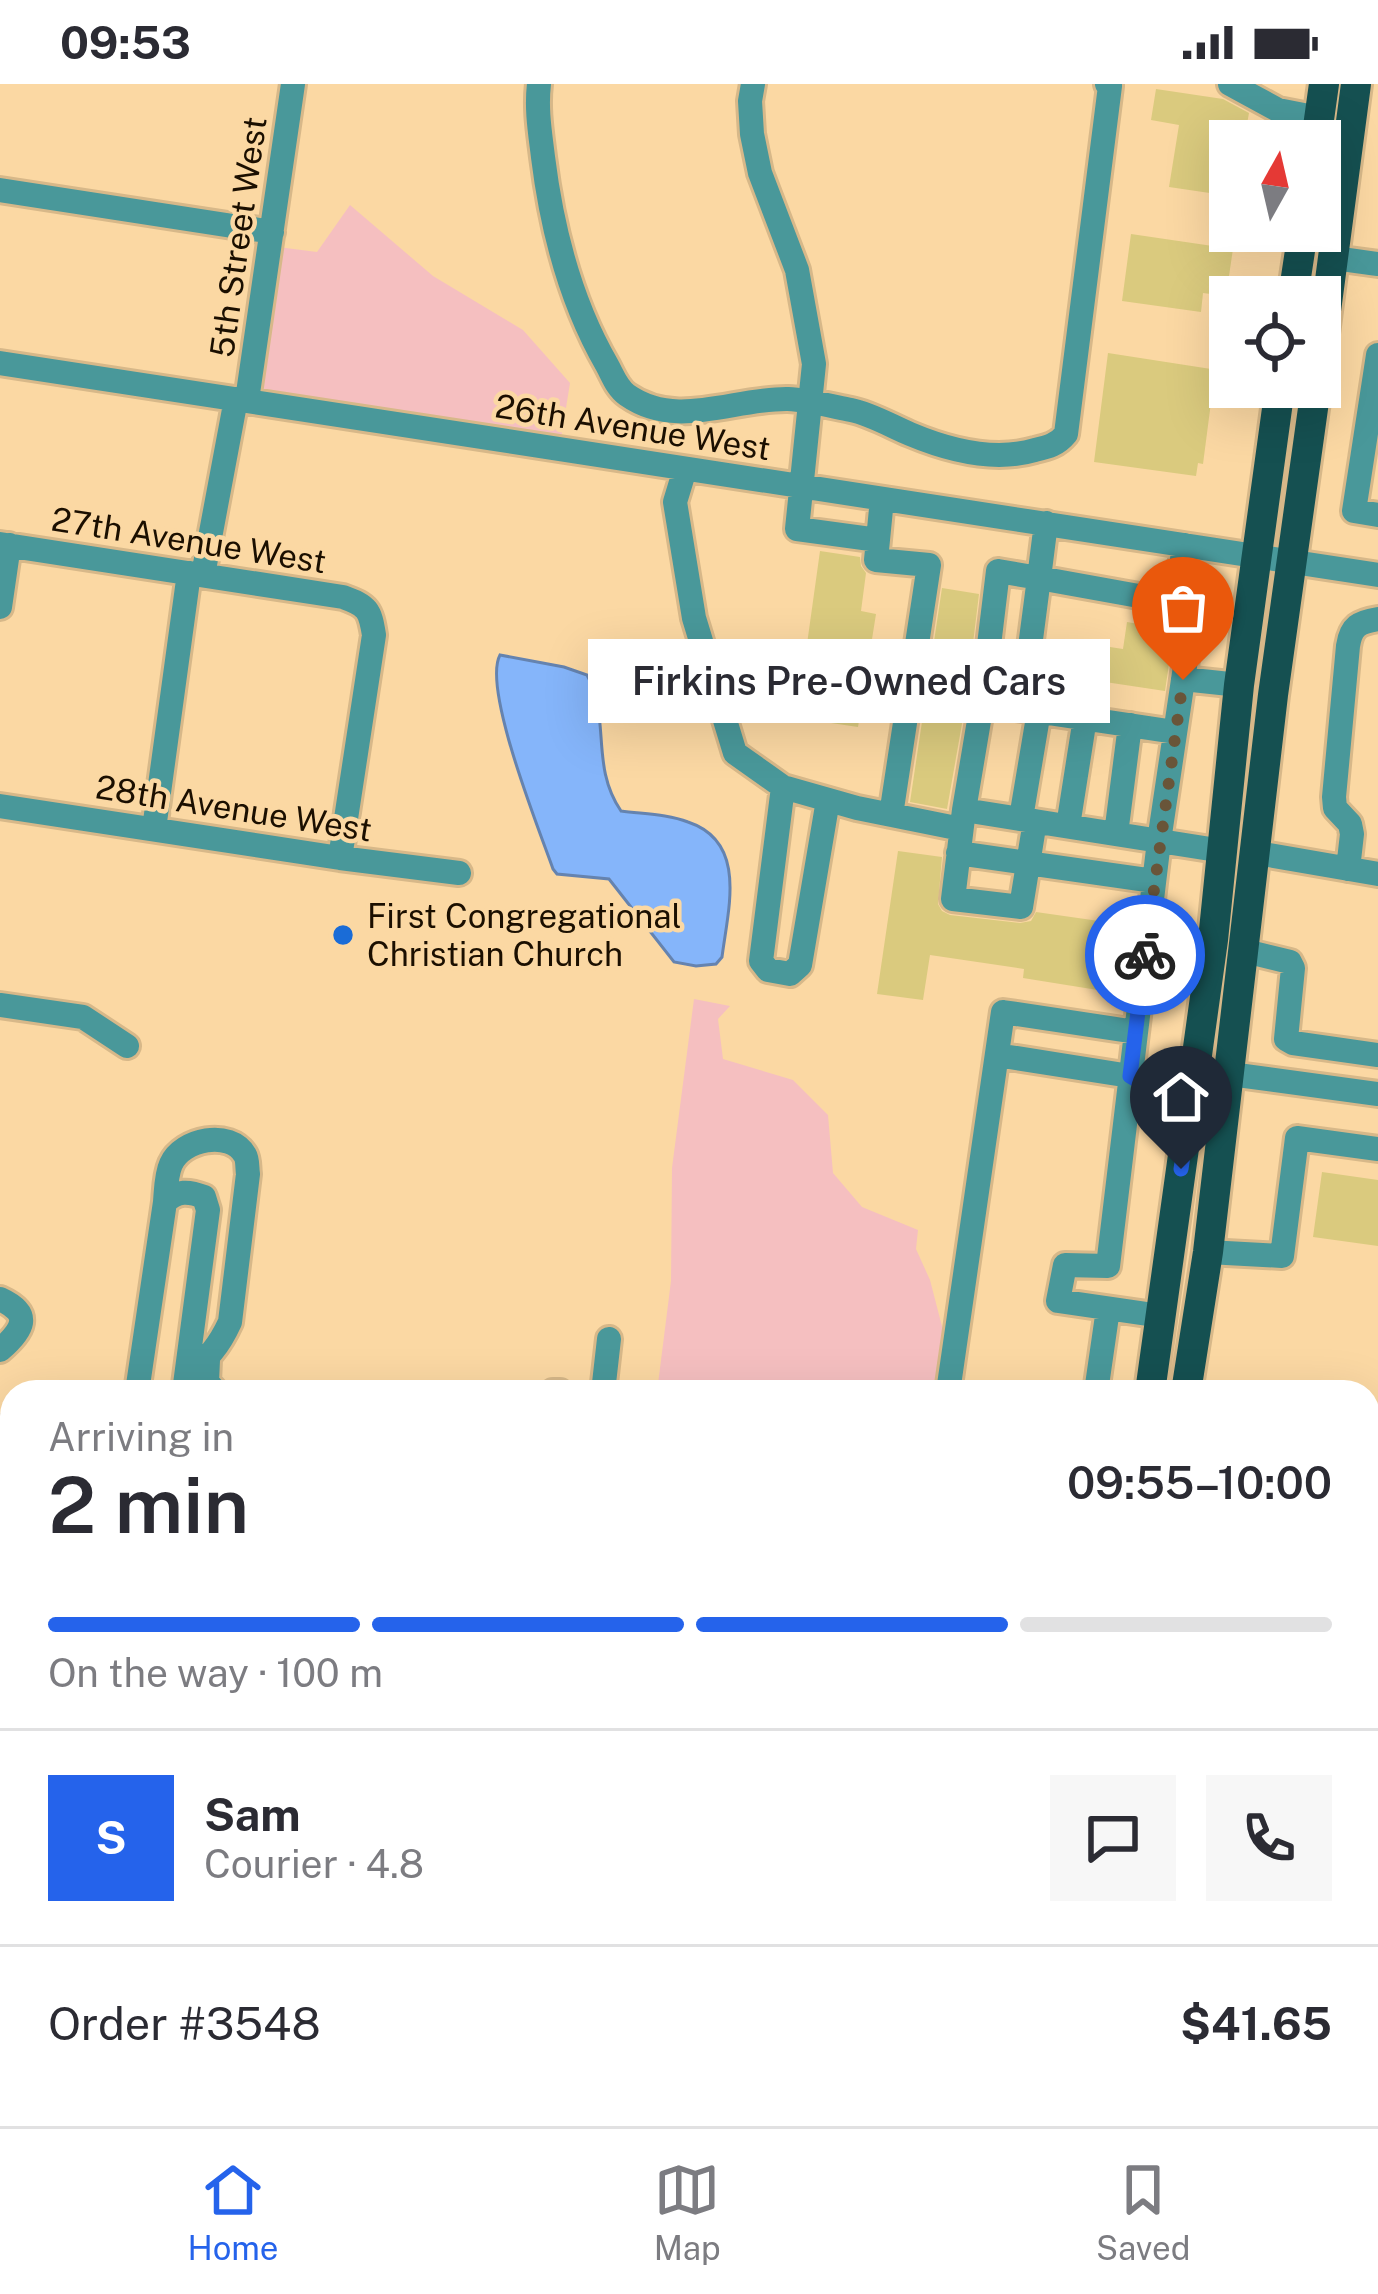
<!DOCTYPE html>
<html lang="en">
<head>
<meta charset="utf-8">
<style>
	body { margin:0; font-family:"Public Sans",sans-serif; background:#f7f7f7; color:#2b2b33; height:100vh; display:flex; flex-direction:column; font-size:45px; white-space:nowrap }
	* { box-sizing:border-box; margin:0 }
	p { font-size:39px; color:#7c7c81 }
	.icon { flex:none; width:66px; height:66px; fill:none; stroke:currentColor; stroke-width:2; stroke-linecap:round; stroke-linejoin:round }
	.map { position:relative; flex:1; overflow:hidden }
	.drawer { position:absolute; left:0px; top:1296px; width:1380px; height:747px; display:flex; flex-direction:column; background:#fff; border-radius:36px 36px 0 0; box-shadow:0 12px 48px #0002 }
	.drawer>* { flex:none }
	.needle { width:78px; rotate:8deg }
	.controls { position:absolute; left:1209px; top:36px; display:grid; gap:24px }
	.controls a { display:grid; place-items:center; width:132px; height:132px; border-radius:0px; background:#fff; box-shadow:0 12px 48px #0002; font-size:60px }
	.pin { position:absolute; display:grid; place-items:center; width:102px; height:102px; color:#fff; margin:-123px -51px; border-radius:50% 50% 50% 0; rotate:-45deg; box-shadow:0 0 12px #0007 }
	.pin .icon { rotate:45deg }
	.courier { position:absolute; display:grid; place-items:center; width:120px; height:120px; margin:-60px; border:9px solid #2563eb; border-radius:50%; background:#fff; color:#222; box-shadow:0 3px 15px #0007 }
	.bubble { position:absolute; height:84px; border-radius:0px; background:#fff; box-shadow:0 12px 48px #0002; font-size:39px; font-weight:600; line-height:84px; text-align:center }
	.summary em { font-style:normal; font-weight:600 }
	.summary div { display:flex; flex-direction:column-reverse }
	.summary { display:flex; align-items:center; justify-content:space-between; height:204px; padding:0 48px }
	h1 { font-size:78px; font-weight:600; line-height:90px }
	.bar { display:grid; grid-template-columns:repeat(4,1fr); gap:18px 12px; align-content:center; height:144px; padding:0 48px }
	.bar i { height:15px; border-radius:9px; background:#e1e1e2 }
	.bar .selected { background:#2563eb }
	.bar p { grid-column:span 4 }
	.line { display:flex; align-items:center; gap:30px; padding:0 48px; border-top:3px solid #e1e1e2 }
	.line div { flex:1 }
	.round { display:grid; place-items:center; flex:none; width:126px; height:126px; border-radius:0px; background:#f7f7f7 }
	.status { display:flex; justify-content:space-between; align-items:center; height:84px; padding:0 60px; background:#fff; direction:ltr }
	.status svg { height:33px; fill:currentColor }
	.menu { display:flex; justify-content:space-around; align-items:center; height:168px; border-top:3px solid #e1e1e2; background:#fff; font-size:33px; color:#7c7c81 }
	.menu a { display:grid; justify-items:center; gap:6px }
	.menu .selected { color:#2563eb }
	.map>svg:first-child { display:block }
</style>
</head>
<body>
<div class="status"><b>09:53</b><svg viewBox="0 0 49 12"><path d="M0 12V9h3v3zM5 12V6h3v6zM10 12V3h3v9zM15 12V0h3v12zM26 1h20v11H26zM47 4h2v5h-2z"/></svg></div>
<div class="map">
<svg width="1378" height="2042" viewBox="0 0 1378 2042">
	<rect width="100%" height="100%" fill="#fbd8a3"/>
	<path fill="#f5bfc0" d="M350 121 433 192 523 246 570 299 561 355 258 308 278 163 317 168Z
		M694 915 730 922 718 935 723 975 793 996 828 1031 833 1089 862 1123 918 1146 916 1165 930 1196 959 1308H657L671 1197 672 1084Z"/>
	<path fill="#85b5fa" stroke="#6583af" stroke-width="3" d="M500 571 564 583 587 591C611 634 590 682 621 727 643 730 668 730 688 738 748 758 728 825 722 873L716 880 696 882 674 878 609 795 557 790 553 785C539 745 482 604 500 571Z"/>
	<path fill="#daca7e" d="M1156 5 1223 15 1249 29 1245 51 1230 49V112L1169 103 1179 41 1151 36Z
		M1131 150 1233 165 1226 212 1203 209 1201 228 1122 217Z
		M1108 269 1211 285 1210 294 1214 295 1203 380 1198 379 1196 392 1094 378Z
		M820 467 860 473 861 482 866 489 861 527 876 530 858 643 744 626 752 568 790 573 792 558 807 560Z
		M942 504 979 510 966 617 947 725 910 718Z
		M1127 538 1174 546 1165 607 1072 593 1077 558 1123 565Z
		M898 767 942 773 938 820 942 827 950 831 1020 839 1031 837 1036 828 1120 840 1110 908 1023 894 1024 885 930 871 923 916 877 910Z
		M1322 1088 1378 1096V1162L1313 1153Z"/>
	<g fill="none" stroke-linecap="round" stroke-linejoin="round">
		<g stroke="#d7b889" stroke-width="30">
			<path id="minor" d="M539 0C536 25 540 48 543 73 552 146 570 217 607 281 613 292 617 304 627 311 677 346 733 314 788 315 808 316 831 322 851 326 871 330 891 342 910 350 948 366 994 378 1035 366 1048 363 1057 361 1066 350L1110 2 1107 0
				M753 0 750 17 752 50 760 89 797 186 814 280 797 445 878 456
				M1230 0 1278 26 1319 34
				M0 106 272 148
				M1334 174 1378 180
				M1378 271 1354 427 1378 431
				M0 279 1378 491
				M247 316 293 0
				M685 385 675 418 694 534 735 669 783 703 857 724 961 745
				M882 415 876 476 929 481 891 731
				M1046 439 1039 494 1194 522 1159 757 1108 1182 1065 1181 1058 1217 1161 1232
				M0 460 343 513C368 522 370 526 374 551L340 774
				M203 491 236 315
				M1176 519 1184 461
				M0 523 9 461
				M1183 595 1239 601
				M982 619 998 487 1039 494 1022 624
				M783 703 761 877 768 886 790 890 800 881 828 716
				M0 722 340 774 459 789
				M964 726 982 619 1175 648
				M1021 734 1039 627
				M1035 737 1021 823 953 815 964 726 1223 767
				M1068 742 1085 634
				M154 745 189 489
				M1116 750 1130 641
				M958 769 1154 797
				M1257 769 1378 790
				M1348 785 1352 750 1350 740 1335 724 1334 713 1348 562C1351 542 1359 538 1378 535
				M1245 867 1290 878 1293 884 1286 955 1293 959 1378 971
				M0 921 83 933 127 962
				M997 971 1130 992 1155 1007 1192 1012
				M1230 990 1378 1010
				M165 1118C166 1106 166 1091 171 1080 182 1055 230 1045 245 1071 248 1076 247 1084 248 1090L230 1238C219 1262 208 1275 187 1290
				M1208 1168 1282 1172 1297 1054 1378 1065
				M0 1215C33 1230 23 1246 0 1266
				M208 1276 207 1298 216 1308
				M137 1308 165 1118C177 1106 189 1107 204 1113L208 1126 184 1308
				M553 1308H560
				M603 1308 609 1255
				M948 1308 1003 928 1136 948
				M1096 1308 1108 1225
				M0 1344 12 1346
				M0 1402 12 1404
				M1368 1548 1378 1550
				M0 1759 12 1755
				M1368 1815 1378 1817
				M0 1959 12 1958
				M0 2006 12 2011
				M239 2031 245 2042
				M831 2031 907 2042
				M1110 2031 1177 2042
				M26 2042 28 2031
				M539 2042 540 2031
				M991 2042 992 2031"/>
		</g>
		<g stroke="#d7b889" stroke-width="36">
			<path id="major" d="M1316 57 1324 0
				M1293 213 1303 147
				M1320 272 1356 0
				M1150 1308 1213 856 1239 601 1280 303
				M1186 1308 1208 1168 1273 611 1316 303
				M1051 2031 1052 2042
				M1083 2042 1085 2031"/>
		</g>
		<use href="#minor" stroke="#49989a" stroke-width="24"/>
		<use href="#major" stroke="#155051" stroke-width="30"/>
	</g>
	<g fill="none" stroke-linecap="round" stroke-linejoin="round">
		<path stroke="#695539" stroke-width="12" stroke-dasharray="0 21.6" d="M1145 871 1183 596"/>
		<path stroke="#2563eb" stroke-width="15" d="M1145 871 1130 992 1155 1007 1192 1012 1181 1085"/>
	</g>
	<circle fill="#1a6cd7" stroke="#fbd8a3" stroke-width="4.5" cx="343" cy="851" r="12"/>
	<g text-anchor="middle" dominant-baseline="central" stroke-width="9" stroke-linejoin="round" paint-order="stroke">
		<g font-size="33" fill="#1b0f00" stroke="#fbd8a3">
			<text transform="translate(238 153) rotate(-82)">5th Street West</text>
			<text transform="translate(633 343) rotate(9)">26th Avenue West</text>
			<text transform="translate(189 456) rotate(9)">27th Avenue West</text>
			<text transform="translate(234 724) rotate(9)">28th Avenue West</text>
		</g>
		<g font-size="33" fill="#1b0f00" stroke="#fbd8a3" text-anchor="start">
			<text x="367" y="832">First Congregational<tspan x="367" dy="38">Christian Church</tspan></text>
		</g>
	</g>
</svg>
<div class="controls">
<a><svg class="needle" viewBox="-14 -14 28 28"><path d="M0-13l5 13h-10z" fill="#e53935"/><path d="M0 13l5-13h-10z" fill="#7c7c81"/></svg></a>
<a><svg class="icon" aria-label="locate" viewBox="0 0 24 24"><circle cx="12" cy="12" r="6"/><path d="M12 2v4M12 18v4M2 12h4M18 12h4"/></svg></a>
</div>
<div class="pin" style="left:1183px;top:596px;background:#ea580c"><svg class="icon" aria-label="bag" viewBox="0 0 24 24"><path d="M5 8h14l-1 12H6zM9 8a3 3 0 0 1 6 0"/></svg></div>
<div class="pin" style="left:1181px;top:1085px;background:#1f2937"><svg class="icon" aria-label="home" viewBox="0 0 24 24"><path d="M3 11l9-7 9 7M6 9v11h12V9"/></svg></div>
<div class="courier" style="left:1145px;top:871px"><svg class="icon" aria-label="bike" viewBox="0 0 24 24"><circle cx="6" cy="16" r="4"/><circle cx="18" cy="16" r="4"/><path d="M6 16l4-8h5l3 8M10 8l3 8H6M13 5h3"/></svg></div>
<div class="bubble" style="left:588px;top:555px;width:522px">Firkins Pre-Owned Cars</div>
<section class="drawer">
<div class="summary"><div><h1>2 min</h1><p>Arriving in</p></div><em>09:55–10:00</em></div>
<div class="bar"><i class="selected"></i><i class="selected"></i><i class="selected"></i><i></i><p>On the way · 100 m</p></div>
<div class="line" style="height:216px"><b class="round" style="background:#2563eb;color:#fff">S</b><div><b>Sam</b><p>Courier · 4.8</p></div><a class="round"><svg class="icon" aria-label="chat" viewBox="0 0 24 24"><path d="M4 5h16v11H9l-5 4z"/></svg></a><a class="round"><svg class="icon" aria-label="phone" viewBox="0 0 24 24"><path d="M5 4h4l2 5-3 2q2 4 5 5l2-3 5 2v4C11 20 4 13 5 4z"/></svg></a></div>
<div class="line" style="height:156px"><div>Order #3548</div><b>$41.65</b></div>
</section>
</div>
<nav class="menu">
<a class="selected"><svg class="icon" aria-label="home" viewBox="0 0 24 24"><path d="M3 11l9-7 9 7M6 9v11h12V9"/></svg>Home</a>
<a><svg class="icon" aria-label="map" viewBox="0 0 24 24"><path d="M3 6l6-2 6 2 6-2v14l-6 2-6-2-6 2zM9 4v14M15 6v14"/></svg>Map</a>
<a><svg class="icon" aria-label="saved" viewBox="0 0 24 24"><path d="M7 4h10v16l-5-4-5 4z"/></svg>Saved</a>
</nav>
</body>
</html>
